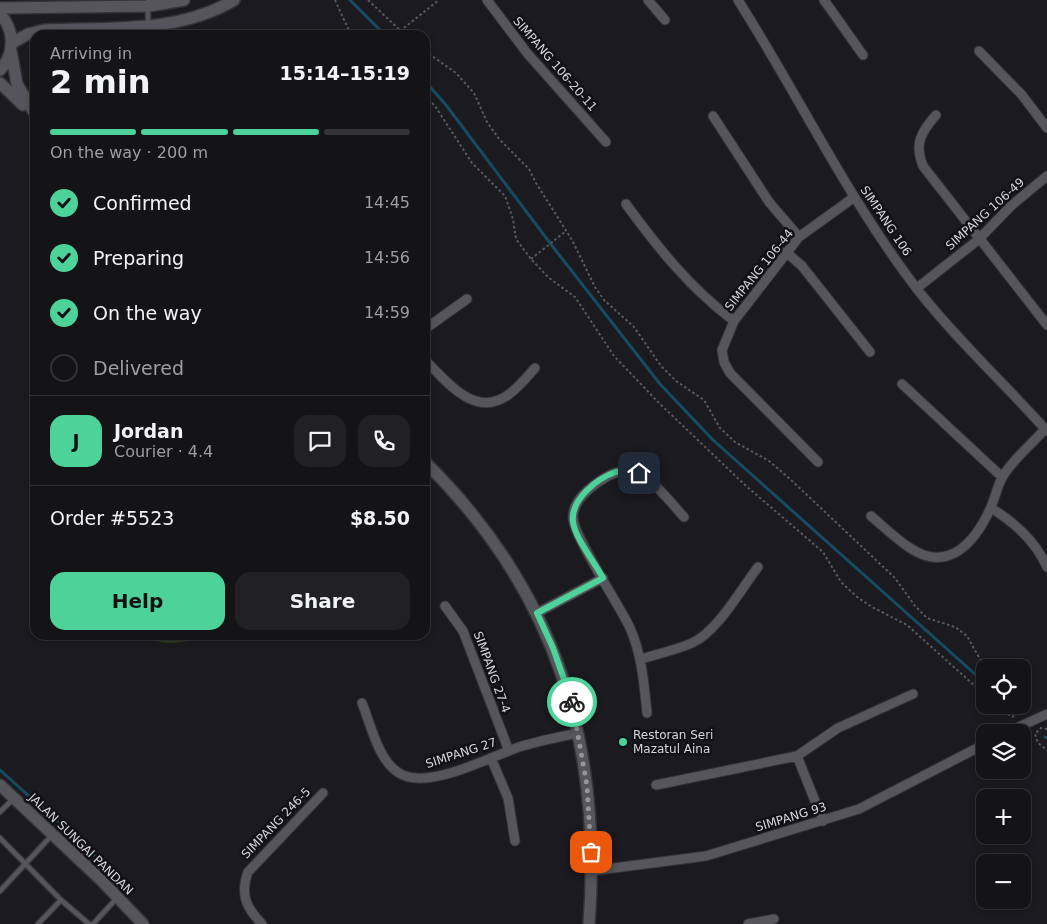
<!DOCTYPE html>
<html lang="en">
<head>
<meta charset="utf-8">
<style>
	body { margin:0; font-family:"DejaVu Sans",sans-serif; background:#212124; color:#f1f3f6; height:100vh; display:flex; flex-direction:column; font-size:19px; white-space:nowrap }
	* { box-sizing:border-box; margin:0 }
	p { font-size:16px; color:#9d9ea1 }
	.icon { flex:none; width:28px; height:28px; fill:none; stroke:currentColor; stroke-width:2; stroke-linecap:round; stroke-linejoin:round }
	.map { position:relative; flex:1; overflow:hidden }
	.sheet { position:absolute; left:30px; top:30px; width:400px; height:610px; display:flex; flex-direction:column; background:#141417; border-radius:15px; box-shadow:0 2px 8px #0003,0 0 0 1px #333336 }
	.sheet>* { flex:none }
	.controls { position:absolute; left:976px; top:659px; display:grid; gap:10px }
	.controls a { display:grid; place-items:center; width:55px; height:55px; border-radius:10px; background:#141417; box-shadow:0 2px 8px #0003,0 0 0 1px #333336; font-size:25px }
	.pin { position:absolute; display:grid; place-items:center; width:42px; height:42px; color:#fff; margin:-21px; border-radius:10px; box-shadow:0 2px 8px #0006 }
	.courier { position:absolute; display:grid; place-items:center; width:50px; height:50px; margin:-25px; border:4px solid #4dd39a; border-radius:50%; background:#fff; color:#222; box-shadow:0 1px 6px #0007 }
	.headline em { font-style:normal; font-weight:800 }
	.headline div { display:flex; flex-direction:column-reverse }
	.headline { display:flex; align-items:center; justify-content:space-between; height:85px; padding:0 20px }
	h1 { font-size:32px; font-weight:800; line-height:38px }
	.bar { display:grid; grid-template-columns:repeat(4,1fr); gap:8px 5px; align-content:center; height:60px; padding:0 20px }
	.bar i { height:6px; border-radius:4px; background:#333336 }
	.bar .selected { background:#4dd39a }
	.bar p { grid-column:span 4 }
	.line { display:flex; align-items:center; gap:12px; padding:0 20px; border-top:1px solid #333336 }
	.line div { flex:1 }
	.round { display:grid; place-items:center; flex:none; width:52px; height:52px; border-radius:15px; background:#212124 }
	ol { padding:0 20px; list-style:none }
	li { display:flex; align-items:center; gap:15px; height:55px }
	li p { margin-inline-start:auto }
	li .icon { padding:5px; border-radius:50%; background:#4dd39a; color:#111; stroke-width:4 }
	li:last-child { color:#9d9ea1 }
	li i { width:28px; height:28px; border:2px solid #333336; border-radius:50% }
	.button { display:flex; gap:10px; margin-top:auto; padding:10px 20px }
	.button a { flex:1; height:58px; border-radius:15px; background:#4dd39a; color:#111; font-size:20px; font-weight:800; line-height:58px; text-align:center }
	.button a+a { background:#212124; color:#f1f3f6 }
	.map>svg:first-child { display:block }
</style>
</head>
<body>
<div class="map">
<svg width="1047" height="924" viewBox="0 0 1047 924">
	<rect width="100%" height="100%" fill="#1b1a1f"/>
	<path fill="#2c3c18" d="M139 635H204C184 645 160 646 139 635Z"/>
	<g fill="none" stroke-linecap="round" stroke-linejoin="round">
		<path stroke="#164b63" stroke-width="3" d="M350 0 385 35
			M425 81 446 105 553 247 660 384 713 440 985 683
			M1009 705 1010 706
			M1045 737 1047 738
			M0 770 70 833
			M79 841 131 890"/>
		<g stroke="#343437" stroke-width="7">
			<path id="service" d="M148 25V0
				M0 812 13 799
				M0 838 61 900 89 924
				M0 891 52 835
				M38 924 61 900
				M93 924 116 899"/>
		</g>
		<g stroke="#343437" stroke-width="11">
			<path id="minor" d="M487 0 527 53 606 142
				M648 0 665 20
				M738 0C799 96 848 199 917 289 957 340 1004 383 1047 431
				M824 0 863 55
				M979 51 1022 95 1047 128
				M936 115C921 132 914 144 923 166L1047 325
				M713 116 769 202 799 237
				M626 204C658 248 690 288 734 321
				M786 252 802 266 870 352
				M917 288 978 240 1012 205 1047 176
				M425 329 467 299
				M425 360C446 381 475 419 508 395 518 388 527 377 535 368
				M902 384 1002 477
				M818 462 730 373 724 362 722 350 734 321 799 237 853 198
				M991 508C1014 522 1036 542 1047 567
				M871 516C884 527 896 539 910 548 949 574 976 541 991 507 995 498 997 487 1002 478 1010 462 1033 443 1045 429
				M445 606 463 631 509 751
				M537 613 603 578
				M641 659C658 654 676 650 692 643 718 631 741 589 758 567
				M362 703C371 725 378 760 399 773 427 791 490 757 519 747 538 741 559 737 578 733
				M647 713C644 684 642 655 630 628 620 606 572 534 573 517 573 499 594 484 608 476 641 458 664 496 684 517
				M1008 732 1047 714
				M797 756 823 821
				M491 758 508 798 515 841
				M656 785 797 756 838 728 913 694
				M591 871 706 856 859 809 985 744
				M262 924C246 908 240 894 248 872L323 793
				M748 924 774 919"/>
		</g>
		<g stroke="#343437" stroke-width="14">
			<path id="tertiary" d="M0 8 149 6 184 0
				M0 14C15 30 15 54 0 70
				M12 43 28 34 44 30C106 27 178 34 234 0
				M11 51 17 84 35 114
				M0 83 23 105
				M425 462C555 590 603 743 589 924
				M0 785 102 881 143 924"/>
		</g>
		<path stroke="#5b5a5e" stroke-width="2" stroke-dasharray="2.5 2.5" stroke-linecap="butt" d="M335 0 351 35
			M368 0 405 35
			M400 31 439 0
			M425 51 456 73 474 93 487 122 499 139 529 169 536 183 572 240 595 287 604 300 634 327 661 366 676 381 704 400 720 428 735 442 769 461 790 479 895 578 915 606 927 618 955 627 967 636 985 668
			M425 96 435 106 472 163 505 196 513 219 516 239 531 259 549 278 575 297 614 356 659 403 745 485 823 552 841 582 857 597 872 607 907 625 985 695
			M531 259 566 231
			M996 705 1012 717 1025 709 1022 702
			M1047 729 1041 728 1035 734 1038 743 1047 750"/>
		<use href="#service" stroke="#56555b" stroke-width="4.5"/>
		<use href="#minor" stroke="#56555b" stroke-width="9"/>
		<use href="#tertiary" stroke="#56555b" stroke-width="11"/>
	</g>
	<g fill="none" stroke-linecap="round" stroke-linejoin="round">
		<path stroke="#959498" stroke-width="5" stroke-dasharray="0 9" d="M572 702 587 786 591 852"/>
		<path stroke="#4dd39a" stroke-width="6" d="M572 702 553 648 537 613 603 578C595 563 575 538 573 522 570 500 597 478 616 472 624 470 632 471 639 473"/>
	</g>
	<circle fill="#4dd39a" stroke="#121116" stroke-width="2" cx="623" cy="742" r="5"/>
	<g text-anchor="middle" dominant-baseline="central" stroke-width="5" stroke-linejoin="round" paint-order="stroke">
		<g font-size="12" fill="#d6d5d9" stroke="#121116">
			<text transform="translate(555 64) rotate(49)">SIMPANG 106-20-11</text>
			<text transform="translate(985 214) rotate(-42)">SIMPANG 106-49</text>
			<text transform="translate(886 221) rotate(56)">SIMPANG 106</text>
			<text transform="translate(759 270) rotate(-51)">SIMPANG 106-44</text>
			<text transform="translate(492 672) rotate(70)">SIMPANG 27-4</text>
			<text transform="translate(461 753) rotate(-18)">SIMPANG 27</text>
			<text transform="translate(791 817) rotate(-17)">SIMPANG 93</text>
			<text transform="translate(276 823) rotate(-46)">SIMPANG 246-5</text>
			<text transform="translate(81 844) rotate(44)">JALAN SUNGAI PANDAN</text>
		</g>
		<g font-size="12" fill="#d6d5d9" stroke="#121116" text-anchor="start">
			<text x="633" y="735">Restoran Seri<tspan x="633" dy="14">Mazatul Aina</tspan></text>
		</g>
	</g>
</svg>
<div class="controls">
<a><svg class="icon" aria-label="locate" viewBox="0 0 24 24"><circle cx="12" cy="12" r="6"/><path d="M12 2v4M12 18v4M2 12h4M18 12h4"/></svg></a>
<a><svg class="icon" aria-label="layers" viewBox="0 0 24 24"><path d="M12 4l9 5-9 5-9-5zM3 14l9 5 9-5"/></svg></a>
<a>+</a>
<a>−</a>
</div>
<div class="pin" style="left:591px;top:852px;background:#ea580c"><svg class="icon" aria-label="bag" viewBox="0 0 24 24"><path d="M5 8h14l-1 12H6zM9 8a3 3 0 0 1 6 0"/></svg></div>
<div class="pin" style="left:639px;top:473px;background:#1f2937"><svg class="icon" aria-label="home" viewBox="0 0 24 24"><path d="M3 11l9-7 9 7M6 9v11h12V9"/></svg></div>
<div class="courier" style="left:572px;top:702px"><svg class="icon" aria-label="bike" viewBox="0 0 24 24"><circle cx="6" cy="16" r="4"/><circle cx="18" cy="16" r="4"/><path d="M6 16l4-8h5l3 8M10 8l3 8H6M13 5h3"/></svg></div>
<section class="sheet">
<div class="headline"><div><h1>2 min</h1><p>Arriving in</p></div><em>15:14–15:19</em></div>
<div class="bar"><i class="selected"></i><i class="selected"></i><i class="selected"></i><i></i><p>On the way · 200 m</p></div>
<ol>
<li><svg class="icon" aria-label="check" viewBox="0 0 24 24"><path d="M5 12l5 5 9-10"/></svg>Confirmed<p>14:45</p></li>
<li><svg class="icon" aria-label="check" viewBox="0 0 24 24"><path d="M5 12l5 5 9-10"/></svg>Preparing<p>14:56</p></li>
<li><svg class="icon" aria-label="check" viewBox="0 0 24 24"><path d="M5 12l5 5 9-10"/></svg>On the way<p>14:59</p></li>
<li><i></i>Delivered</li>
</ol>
<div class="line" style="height:90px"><b class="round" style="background:#4dd39a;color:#111">J</b><div><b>Jordan</b><p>Courier · 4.4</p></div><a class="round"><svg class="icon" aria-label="chat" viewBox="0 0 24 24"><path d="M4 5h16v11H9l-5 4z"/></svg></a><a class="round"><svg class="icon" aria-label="phone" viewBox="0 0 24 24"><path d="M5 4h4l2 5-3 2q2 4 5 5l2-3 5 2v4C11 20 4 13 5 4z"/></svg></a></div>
<div class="line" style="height:65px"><div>Order #5523</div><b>$8.50</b></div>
<div class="button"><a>Help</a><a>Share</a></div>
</section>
</div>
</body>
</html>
